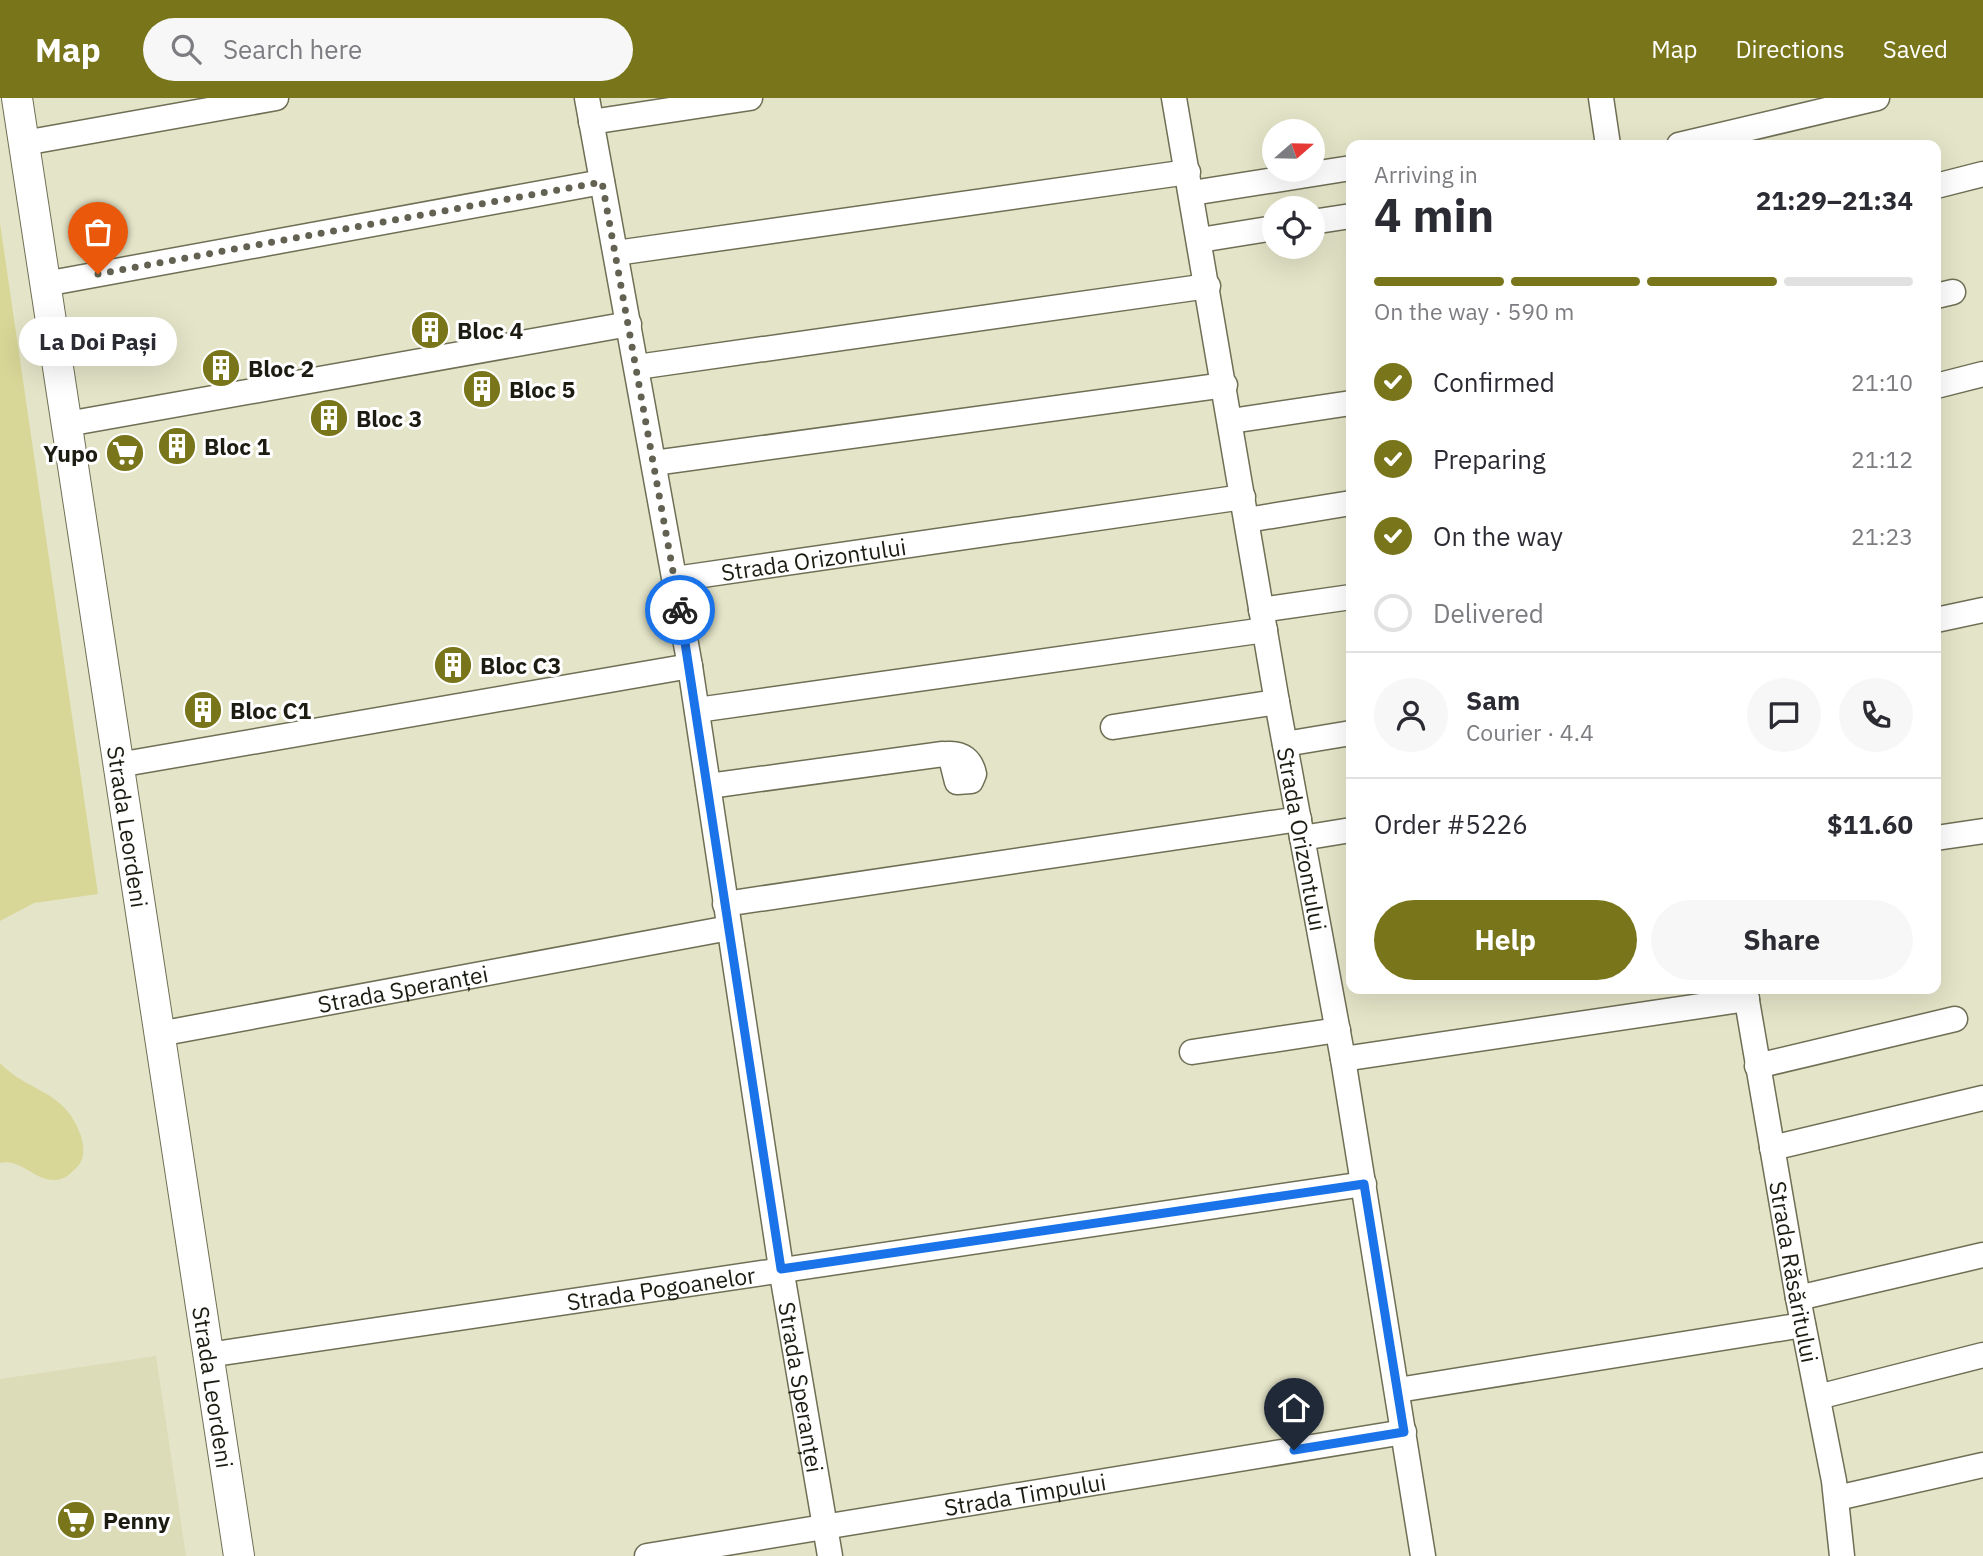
<!DOCTYPE html>
<html lang="en">
<head>
<meta charset="utf-8">
<style>
	body { margin:0; font-family:"IBM Plex Sans",sans-serif; background:#f7f7f7; color:#2b2b33; height:100vh; display:flex; flex-direction:column; font-size:26px; white-space:nowrap }
	* { box-sizing:border-box; margin:0 }
	p { font-size:23px; color:#7c7c81 }
	.icon { flex:none; width:38px; height:38px; fill:none; stroke:currentColor; stroke-width:2; stroke-linecap:round; stroke-linejoin:round }
	.map { position:relative; flex:1; overflow:hidden }
	.drawer { position:absolute; left:1346px; top:42px; width:595px; height:854px; display:flex; flex-direction:column; background:#fff; border-radius:14px; box-shadow:0 7px 28px #0002 }
	.drawer>* { flex:none }
	.needle { width:46px; rotate:70deg }
	.fabs { position:absolute; left:1262px; top:21px; display:grid; gap:14px }
	.fabs a { display:grid; place-items:center; width:63px; height:63px; border-radius:50%; background:#fff; box-shadow:0 7px 28px #0002; font-size:35px }
	.pin { position:absolute; display:grid; place-items:center; width:60px; height:60px; color:#fff; margin:-72px -30px; border-radius:50% 50% 50% 0; rotate:-45deg; box-shadow:0 0 7px #0007 }
	.pin .icon { rotate:45deg }
	.courier { position:absolute; display:grid; place-items:center; width:70px; height:70px; margin:-35px; border:5px solid #1a73e8; border-radius:50%; background:#fff; color:#222; box-shadow:0 2px 9px #0007 }
	.bubble { position:absolute; height:49px; border-radius:24px; background:#fff; box-shadow:0 7px 28px #0002; font-size:23px; font-weight:700; line-height:49px; text-align:center }
	.head em { font-style:normal; font-weight:700 }
	.head div { display:flex; flex-direction:column-reverse }
	.head { display:flex; align-items:center; justify-content:space-between; height:119px; padding:0 28px }
	h1 { font-size:46px; font-weight:700; line-height:52px }
	.bar { display:grid; grid-template-columns:repeat(4,1fr); gap:10px 7px; align-content:center; height:84px; padding:0 28px }
	.bar i { height:9px; border-radius:5px; background:#e1e1e2 }
	.bar .current { background:#78751a }
	.bar p { grid-column:span 4 }
	.line { display:flex; align-items:center; gap:18px; padding:0 28px; border-top:2px solid #e1e1e2 }
	.line div { flex:1 }
	.round { display:grid; place-items:center; flex:none; width:74px; height:74px; border-radius:37px; background:#f7f7f7 }
	ol { padding:0 28px; list-style:none }
	li { display:flex; align-items:center; gap:21px; height:77px }
	li p { margin-inline-start:auto }
	li .icon { padding:7px; border-radius:50%; background:#78751a; color:#fff; stroke-width:4 }
	li:last-child { color:#7c7c81 }
	li i { width:38px; height:38px; border:4px solid #e1e1e2; border-radius:50% }
	.action { display:flex; gap:14px; margin-top:auto; padding:14px 28px }
	.action a { flex:1; height:80px; border-radius:42px; background:#78751a; color:#fff; font-size:28px; font-weight:700; line-height:80px; text-align:center }
	.action a+a { background:#f7f7f7; color:#2b2b33 }
	header { display:flex; align-items:center; gap:42px; box-sizing:border-box; height:98px; padding:0 35px; background:#78751a; color:#fff }
	header strong { font-size:33px }
	nav { display:flex; gap:38px; margin-inline-start:auto; font-size:24px }
	.search { width:490px; height:63px; background:#f7f7f7; display:flex; align-items:center; gap:18px; box-sizing:border-box; padding:0 24px; border-radius:38px; color:#7c7c81; font-size:26px }
	.map>svg:first-child { display:block }
</style>
</head>
<body>
<header>
<strong>Map</strong>
<div class="search"><svg class="icon" aria-label="search" viewBox="0 0 24 24"><circle cx="10" cy="10" r="6"/><path d="M15 15l6 6"/></svg>Search here</div>
<nav><a>Map</a><a>Directions</a><a>Saved</a></nav>
</header>
<div class="map">
<svg width="1983" height="1458" viewBox="0 0 1983 1458">
	<rect width="100%" height="100%" fill="#e4e4c8"/>
	<path fill="#dcdcb8" d="M156 1258 186 1458H0V1281Z"/>
	<path fill="#d8d797" d="M0 125 98 796 34 805 0 823Z
		M0 965C30 996 65 991 81 1038 84 1048 85 1061 77 1069 71 1075 65 1082 55 1082 35 1083 20 1060 0 1065Z"/>
	<g fill="none" stroke-linecap="round" stroke-linejoin="round">
		<g stroke="#6f6f56" stroke-width="27">
			<g id="minor">
				<path id="s1" d="M587 0 690 568 781 1170 830 1458"/>
				<path id="s2" d="M1174 0 1277 604 1343 961 1423 1458"/>
				<path d="M1601 0 1608 47"/>
				<path d="M591 24 750 0"/>
				<path d="M24 45 276 0"/>
				<path d="M1679 47 1877 0"/>
				<path d="M1936 88 1983 76"/>
				<path d="M1192 95 1351 70"/>
				<path d="M1312 124 1351 118"/>
				<path d="M1200 142 1274 130"/>
				<path d="M616 155 1188 74"/>
				<path d="M45 186 602 84"/>
				<path d="M1936 198 1953 194"/>
				<path d="M637 269 1208 188"/>
				<path d="M1936 288 1983 276"/>
				<path d="M1231 323 1351 305"/>
				<path d="M67 326 629 226"/>
				<path d="M654 365 1225 287"/>
				<path d="M1247 422 1351 405"/>
				<path id="s3" d="M675 481 1243 399"/>
				<path d="M1261 512 1351 499"/>
				<path d="M1936 522 1983 512"/>
				<path d="M697 612 1265 532"/>
				<path d="M1113 629 1277 604"/>
				<path d="M1285 646 1351 635"/>
				<path d="M118 667 690 568"/>
				<path d="M709 688 943 656 951 660 957 684 971 683 974 676C971 662 962 655 948 656"/>
				<path d="M1302 740 1351 732"/>
				<path d="M1936 740 1983 733"/>
				<path d="M725 806 1299 721"/>
				<path id="s4" d="M1745 891 1798 1200 1834 1383 1842 1458"/>
				<path id="s5" d="M159 936 729 830"/>
				<path d="M1192 954 1338 932"/>
				<path d="M1343 961 1747 901"/>
				<path d="M1757 968 1955 921"/>
				<path d="M1772 1050 1983 1000"/>
				<path d="M1798 1200 1983 1157"/>
				<path id="s6" d="M208 1257 1364 1086"/>
				<path d="M1398 1292 1803 1227"/>
				<path d="M1818 1299 1983 1257"/>
				<path d="M1837 1400 1983 1367"/>
				<path id="s7" d="M647 1458 1404 1334"/>
			</g>
		</g>
		<g stroke="#6f6f56" stroke-width="32">
			<g id="major">
				<path id="s8" d="M17 0 239 1458"/>
			</g>
		</g>
		<use href="#minor" stroke="#fff" stroke-width="24"/>
		<use href="#major" stroke="#fff" stroke-width="30"/>
	</g>
	<g fill="none" stroke-linecap="round" stroke-linejoin="round">
		<path stroke="#636252" stroke-width="7" stroke-dasharray="0 12.6" d="M98 176 602 84 680 512"/>
		<path stroke="#1a73e8" stroke-width="9" d="M680 512 781 1171 1364 1086 1404 1334 1294 1352"/>
	</g>
	<defs>
		<g id="building-disc" transform="scale(2.0125)"><circle r="9.5" fill="#78751a" stroke="#fff"/><path d="M-4-6H4V6H1V3H-1V6H-4ZM-2.5-4.3h1.7v1.8h-1.7ZM.8-4.3h1.7v1.8H.8ZM-2.5-1h1.7V.8h-1.7ZM.8-1h1.7V.8H.8Z" fill="#fff"/></g>
		<g id="supermarket-disc" transform="scale(2.0125)"><circle r="9.5" fill="#78751a" stroke="#fff"/><path d="M-6-5.5h2.5l.6 2H6L4.5 2H-2.5L-4.4-4H-6ZM-1.5 3.2a1.3 1.3 0 1 0 .1 0ZM3 3.2a1.3 1.3 0 1 0 .1 0Z" fill="#fff"/></g>
	</defs>
	<g fill-rule="evenodd">
		<use href="#building-disc" x="430" y="232"/>
		<use href="#building-disc" x="221" y="270"/>
		<use href="#building-disc" x="482" y="291"/>
		<use href="#building-disc" x="329" y="320"/>
		<use href="#building-disc" x="177" y="348"/>
		<use href="#supermarket-disc" x="125" y="355"/>
		<use href="#building-disc" x="453" y="567"/>
		<use href="#building-disc" x="203" y="612"/>
		<use href="#supermarket-disc" x="76" y="1422"/>
	</g>
	<g text-anchor="middle" dominant-baseline="central" stroke-width="6" stroke-linejoin="round" paint-order="stroke">
		<g font-size="23" font-weight="bold" fill="#1d1c12" stroke="#fff" text-anchor="start">
			<text x="457" y="232">Bloc 4</text>
			<text x="248" y="270">Bloc 2</text>
			<text x="509" y="291">Bloc 5</text>
			<text x="356" y="320">Bloc 3</text>
			<text x="204" y="348">Bloc 1</text>
			<text x="98" y="355" text-anchor="end">Yupo</text>
			<text x="480" y="567">Bloc C3</text>
			<text x="230" y="612">Bloc C1</text>
			<text x="103" y="1422">Penny</text>
		</g>
		<g font-size="23" fill="#1d1c12" stroke="#fff">
			<text stroke="none"><textPath href="#s3" startOffset="140">Strada Orizontului</textPath></text>
			<text stroke="none"><textPath href="#s8" startOffset="737">Strada Leordeni</textPath></text>
			<text stroke="none"><textPath href="#s2" startOffset="752">Strada Orizontului</textPath></text>
			<text stroke="none"><textPath href="#s5" startOffset="248">Strada Speranței</textPath></text>
			<text stroke="none"><textPath href="#s4" startOffset="287">Strada Răsăritului</textPath></text>
			<text stroke="none"><textPath href="#s6" startOffset="458">Strada Pogoanelor</textPath></text>
			<text stroke="none"><textPath href="#s1" startOffset="1307">Strada Speranței</textPath></text>
			<text stroke="none"><textPath href="#s8" startOffset="1304">Strada Leordeni</textPath></text>
			<text stroke="none"><textPath href="#s7" startOffset="383">Strada Timpului</textPath></text>
		</g>
	</g>
</svg>
<div class="fabs">
<a><svg class="needle" viewBox="-14 -14 28 28"><path d="M0-13l5 13h-10z" fill="#e53935"/><path d="M0 13l5-13h-10z" fill="#7c7c81"/></svg></a>
<a><svg class="icon" aria-label="locate" viewBox="0 0 24 24"><circle cx="12" cy="12" r="6"/><path d="M12 2v4M12 18v4M2 12h4M18 12h4"/></svg></a>
</div>
<div class="pin" style="left:98px;top:176px;background:#ea580c"><svg class="icon" aria-label="bag" viewBox="0 0 24 24"><path d="M5 8h14l-1 12H6zM9 8a3 3 0 0 1 6 0"/></svg></div>
<div class="pin" style="left:1294px;top:1352px;background:#1f2937"><svg class="icon" aria-label="home" viewBox="0 0 24 24"><path d="M3 11l9-7 9 7M6 9v11h12V9"/></svg></div>
<div class="courier" style="left:680px;top:512px"><svg class="icon" aria-label="bike" viewBox="0 0 24 24"><circle cx="6" cy="16" r="4"/><circle cx="18" cy="16" r="4"/><path d="M6 16l4-8h5l3 8M10 8l3 8H6M13 5h3"/></svg></div>
<div class="bubble" style="left:19px;top:219px;width:158px">La Doi Pași</div>
<section class="drawer">
<div class="head"><div><h1>4 min</h1><p>Arriving in</p></div><em>21:29–21:34</em></div>
<div class="bar"><i class="current"></i><i class="current"></i><i class="current"></i><i></i><p>On the way · 590 m</p></div>
<ol>
<li><svg class="icon" aria-label="check" viewBox="0 0 24 24"><path d="M5 12l5 5 9-10"/></svg>Confirmed<p>21:10</p></li>
<li><svg class="icon" aria-label="check" viewBox="0 0 24 24"><path d="M5 12l5 5 9-10"/></svg>Preparing<p>21:12</p></li>
<li><svg class="icon" aria-label="check" viewBox="0 0 24 24"><path d="M5 12l5 5 9-10"/></svg>On the way<p>21:23</p></li>
<li><i></i>Delivered</li>
</ol>
<div class="line" style="height:126px"><a class="round"><svg class="icon" aria-label="person" viewBox="0 0 24 24"><circle cx="12" cy="8" r="4"/><path d="M4 21q1-7 8-7t8 7"/></svg></a><div><b>Sam</b><p>Courier · 4.4</p></div><a class="round"><svg class="icon" aria-label="chat" viewBox="0 0 24 24"><path d="M4 5h16v11H9l-5 4z"/></svg></a><a class="round"><svg class="icon" aria-label="phone" viewBox="0 0 24 24"><path d="M5 4h4l2 5-3 2q2 4 5 5l2-3 5 2v4C11 20 4 13 5 4z"/></svg></a></div>
<div class="line" style="height:91px"><div>Order #5226</div><b>$11.60</b></div>
<div class="action"><a>Help</a><a>Share</a></div>
</section>
</div>
</body>
</html>
